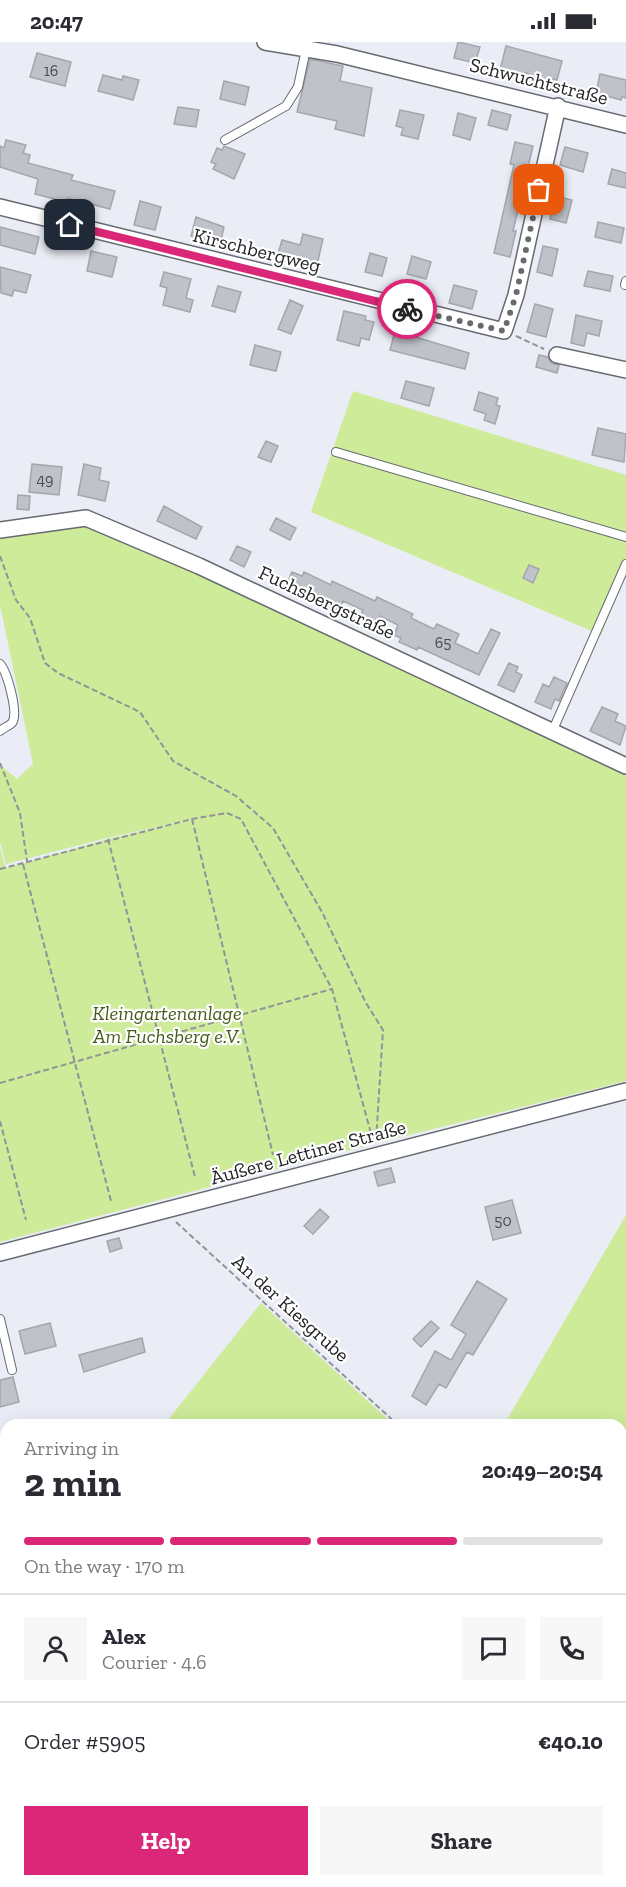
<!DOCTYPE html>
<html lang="en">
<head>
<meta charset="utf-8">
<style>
	body { margin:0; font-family:"Zilla Slab",serif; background:#f7f7f7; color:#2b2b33; height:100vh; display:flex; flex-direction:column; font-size:22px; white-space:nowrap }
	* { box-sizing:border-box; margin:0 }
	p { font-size:20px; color:#7c7c81 }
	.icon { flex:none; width:33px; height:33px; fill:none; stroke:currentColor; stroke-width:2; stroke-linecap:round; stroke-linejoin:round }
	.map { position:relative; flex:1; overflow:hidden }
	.panel { position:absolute; left:0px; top:1377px; width:627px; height:468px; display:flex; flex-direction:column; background:#fff; border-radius:18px 18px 0 0; box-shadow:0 6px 24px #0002 }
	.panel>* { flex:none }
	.pin { position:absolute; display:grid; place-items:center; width:51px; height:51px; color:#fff; margin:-26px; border-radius:12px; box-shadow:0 3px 9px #0006 }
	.courier { position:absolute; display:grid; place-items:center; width:60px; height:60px; margin:-30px; border:4px solid #db2777; border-radius:50%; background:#fff; color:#222; box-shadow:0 2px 8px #0007 }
	.head em { font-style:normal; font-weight:800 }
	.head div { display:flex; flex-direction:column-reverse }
	.head { display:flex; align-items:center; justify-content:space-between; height:102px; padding:0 24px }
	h1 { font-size:39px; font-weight:800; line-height:45px }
	.bar { display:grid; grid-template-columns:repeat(4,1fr); gap:9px 6px; align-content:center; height:72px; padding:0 24px }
	.bar i { height:8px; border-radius:4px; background:#e1e1e2 }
	.bar .on { background:#db2777 }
	.bar p { grid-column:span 4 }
	.line { display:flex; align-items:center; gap:15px; padding:0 24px; border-top:2px solid #e1e1e2 }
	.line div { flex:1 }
	.round { display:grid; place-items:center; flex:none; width:63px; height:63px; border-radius:0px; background:#f7f7f7 }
	.cta { display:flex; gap:12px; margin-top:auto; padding:12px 24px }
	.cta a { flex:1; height:69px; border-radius:0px; background:#db2777; color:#fff; font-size:24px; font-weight:800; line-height:69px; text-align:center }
	.cta a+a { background:#f7f7f7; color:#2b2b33 }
	.status { display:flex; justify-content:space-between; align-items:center; height:42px; padding:0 30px; background:#fff; direction:ltr }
	.status svg { height:16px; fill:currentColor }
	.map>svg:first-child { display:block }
</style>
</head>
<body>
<div class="status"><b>20:47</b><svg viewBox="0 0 49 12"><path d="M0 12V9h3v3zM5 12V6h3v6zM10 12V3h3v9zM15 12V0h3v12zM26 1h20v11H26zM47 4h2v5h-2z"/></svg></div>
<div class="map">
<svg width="626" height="1845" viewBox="0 0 626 1845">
	<rect width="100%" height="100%" fill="#eaedf5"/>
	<path fill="#cdeb99" d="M353 349 626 433V531L601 593 311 470Z
		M86 476 626 724V1039L377 1101 0 1200V806L6 826 108 797 216 772 107 796 6 822 0 800V723L17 737 33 722 0 563V490Z
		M626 1173V1585L621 1581V1383H504Z
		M261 1261 394 1383H164Z
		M626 1752V1845H588L583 1839H621V1754Z
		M53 1839H146L130 1845H34Z"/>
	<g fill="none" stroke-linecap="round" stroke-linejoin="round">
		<path stroke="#9ecef5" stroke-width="4" d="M621 1493 626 1482
			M65 1845 84 1839"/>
	</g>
	<path fill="#bfc2c9" stroke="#a3a6ad" stroke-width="1.5" d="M458 0 480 5 475 21 454 16Z
		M506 4 562 19 557 38 554 37 551 44 525 30 524 34 500 28Z
		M37 11 71 20 65 44 30 35Z
		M310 17 343 24 340 39 372 46 364 94 335 87 337 79 297 70Z
		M600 32 626 38V56L622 55 621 58 596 51Z
		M103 33 122 38 123 34 139 38 133 58 98 49Z
		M224 39 249 45 245 63 220 57Z
		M178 65 199 68 196 85 174 82Z
		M400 68 424 73 418 97 401 93 403 86 396 84Z
		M492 68 511 73 507 88 488 83Z
		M458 71 476 76 470 98 453 93Z
		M6 98 26 103 23 111 30 113 28 121 73 133 71 138 115 149 110 167 67 156 66 160 35 152 38 137 0 125V104L4 106Z
		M515 100 533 104 513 189H516L510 215 494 211 514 123 510 122Z
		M224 104 245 112 234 137 213 127 216 122 211 120 217 106 222 108Z
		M565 105 588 111 583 130 560 123Z
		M612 127 626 131V146L608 142Z
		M555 154 572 158 566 181 550 177Z
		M140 159 161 165 155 188 134 183Z
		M196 175 224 185 220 203 191 194Z
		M598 180 624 186 621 201 595 195Z
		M0 185 39 195 35 212 0 203Z
		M303 192 323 197 317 223 294 216 292 221 282 218 283 213 278 212 282 198 300 203Z
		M543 204 558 207 552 234 537 230Z
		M91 209 117 215 112 235 87 229Z
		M370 211 387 216 382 234 365 230Z
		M412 214 431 220 426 237 407 232Z
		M0 225 31 233 26 251 14 248 12 254 1 251Z
		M588 229 613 234 610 249 584 244Z
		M164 230 191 237 186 256 193 258 190 270 163 263 167 246 160 244Z
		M454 243 477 249 472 267 449 261Z
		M218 244 241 250 235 270 212 264Z
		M290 258 303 264 291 292 278 287Z
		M535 262 553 267 546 295 527 290Z
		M344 269 366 274 365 278 374 280 369 298 361 296 359 304 337 298Z
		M576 273 602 279 599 294 587 291 584 304 571 301Z
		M404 285 414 288 412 294 469 311 465 327 390 308 395 289 402 291Z
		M255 303 281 310 276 329 250 323Z
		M539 313 548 315 551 321 559 323 557 331 536 325Z
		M406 339 434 346 429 364 401 356Z
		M479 350 498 356 496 363 500 364 495 382 484 378 486 372 474 368Z
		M598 386 626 392 624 420 592 413Z
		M266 399 278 404 271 420 258 415Z
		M32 422 62 425 59 453 29 450Z
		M84 422 101 426 99 438 109 440 105 459 78 453Z
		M18 453 30 454 29 468 17 467Z
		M164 464 202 485 196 497 157 479Z
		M276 476 296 486 290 498 270 488Z
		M237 504 251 510 244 525 230 518Z
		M529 523 539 527 533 541 523 536Z
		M292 530 302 534 304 530 331 543 332 539 375 559 377 555 413 572 411 576 434 587 437 582 459 592 455 601 478 612 491 587 500 591 479 633 418 605 417 608 399 600 401 596 394 593 398 583 380 574 375 584 359 576 363 568 343 559 338 570 285 546Z
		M509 621 518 625 516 630 522 633 514 650 498 643Z
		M554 635 567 641 559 659 555 657 551 667 535 660 543 642 549 645Z
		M602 665 618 672 615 679 626 684 620 703 590 689Z
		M391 1126 395 1140 378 1144 374 1130Z
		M512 1158 521 1191 493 1198 485 1165Z
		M320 1167 329 1175 313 1192 304 1184Z
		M119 1196 122 1206 110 1210 107 1199Z
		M477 1239 507 1257 473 1313 467 1310 446 1346 439 1342 426 1363 412 1354 435 1309 451 1318 466 1292 451 1283Z
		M431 1279 439 1286 421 1305 413 1297Z
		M50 1281 56 1304 25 1312 19 1289Z
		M142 1296 145 1310 84 1330 79 1313Z
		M13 1335 19 1360 0 1365V1338Z"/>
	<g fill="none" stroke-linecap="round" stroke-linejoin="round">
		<g stroke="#676a71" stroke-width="10">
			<path id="service" d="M225 98 286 64 298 45 306 7
				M625 243 626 239
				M336 410 626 495
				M0 622C7 630 19 671 12 681 9 684 3 686 0 689
				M552 690 626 522
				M0 1277 12 1328
				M0 1501H2"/>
		</g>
		<g stroke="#676a71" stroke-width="18">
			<path id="minor" d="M265 0 337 12 626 83
				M0 165 504 289 516 253 558 64
				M557 313 626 328
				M0 488 86 476 199 524 626 724
				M0 1211 626 1049
				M0 1715 6 1713
				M30 1845 48 1839"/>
		</g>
		<path stroke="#919399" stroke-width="2" stroke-dasharray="6 3" stroke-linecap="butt" d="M516 294 544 307
			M0 514 16 558 30 576 45 621 58 631 140 670 173 719 236 754 273 786 322 870 366 961 383 988 376 1099
			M0 721 20 771 27 819
			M192 777 273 1113
			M108 797 195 1135
			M23 822 111 1159
			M0 827 192 777 227 771 241 777 332 947 373 1099
			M0 1041 332 947
			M0 1079 26 1178
			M176 1180 398 1383
			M621 1534 626 1530
			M621 1586 626 1591"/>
		<use href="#service" stroke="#fff" stroke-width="8"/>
		<use href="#minor" stroke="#fff" stroke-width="15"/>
	</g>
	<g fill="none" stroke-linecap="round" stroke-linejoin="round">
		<path stroke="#696a6f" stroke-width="6" stroke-dasharray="0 10.8" d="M407 267 504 289 516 253 539 148"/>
		<path stroke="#db2777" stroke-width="8" d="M70 183 407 267"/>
	</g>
	<g text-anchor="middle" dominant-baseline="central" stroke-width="4.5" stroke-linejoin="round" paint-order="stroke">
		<g font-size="16" fill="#4a4c50">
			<text x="51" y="28">16</text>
			<text x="45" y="437">49</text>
			<text x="443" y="600">65</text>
			<text x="503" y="1178">50</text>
		</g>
		<g font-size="20" fill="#232427" stroke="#fff">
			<text transform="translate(539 39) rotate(14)">Schwuchtstraße</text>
			<text transform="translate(257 208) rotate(14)">Kirschbergweg</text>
			<text transform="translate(327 560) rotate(25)">Fuchsbergstraße</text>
			<text transform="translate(308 1110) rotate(-15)">Äußere Lettiner Straße</text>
			<text transform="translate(291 1266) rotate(42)">An der Kiesgrube</text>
		</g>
		<g font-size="20" font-style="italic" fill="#465a1a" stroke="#fff">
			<text x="167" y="971">Kleingartenanlage<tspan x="167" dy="23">Am Fuchsberg e.V.</tspan></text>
		</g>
	</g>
</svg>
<div class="pin" style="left:539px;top:148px;background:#ea580c"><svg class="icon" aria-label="bag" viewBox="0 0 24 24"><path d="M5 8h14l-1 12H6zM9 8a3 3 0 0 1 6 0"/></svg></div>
<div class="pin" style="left:70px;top:183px;background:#1f2937"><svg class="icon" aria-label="home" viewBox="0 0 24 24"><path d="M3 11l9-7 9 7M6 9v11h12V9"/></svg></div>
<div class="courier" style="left:407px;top:267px"><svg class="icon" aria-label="bike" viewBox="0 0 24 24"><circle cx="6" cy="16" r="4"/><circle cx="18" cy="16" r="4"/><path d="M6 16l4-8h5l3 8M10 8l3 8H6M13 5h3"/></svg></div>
<section class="panel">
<div class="head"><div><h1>2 min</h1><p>Arriving in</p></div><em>20:49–20:54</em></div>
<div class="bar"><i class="on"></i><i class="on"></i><i class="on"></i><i></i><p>On the way · 170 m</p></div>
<div class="line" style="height:108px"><a class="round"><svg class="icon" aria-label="person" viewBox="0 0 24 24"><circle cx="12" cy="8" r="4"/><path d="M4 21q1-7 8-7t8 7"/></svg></a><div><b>Alex</b><p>Courier · 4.6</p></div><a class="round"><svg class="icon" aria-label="chat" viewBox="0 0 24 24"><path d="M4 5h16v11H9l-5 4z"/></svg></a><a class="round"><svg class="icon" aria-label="phone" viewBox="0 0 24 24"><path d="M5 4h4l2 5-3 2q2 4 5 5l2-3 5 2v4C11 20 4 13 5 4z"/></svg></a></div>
<div class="line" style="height:78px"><div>Order #5905</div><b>€40.10</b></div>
<div class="cta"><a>Help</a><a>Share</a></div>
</section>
</div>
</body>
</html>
